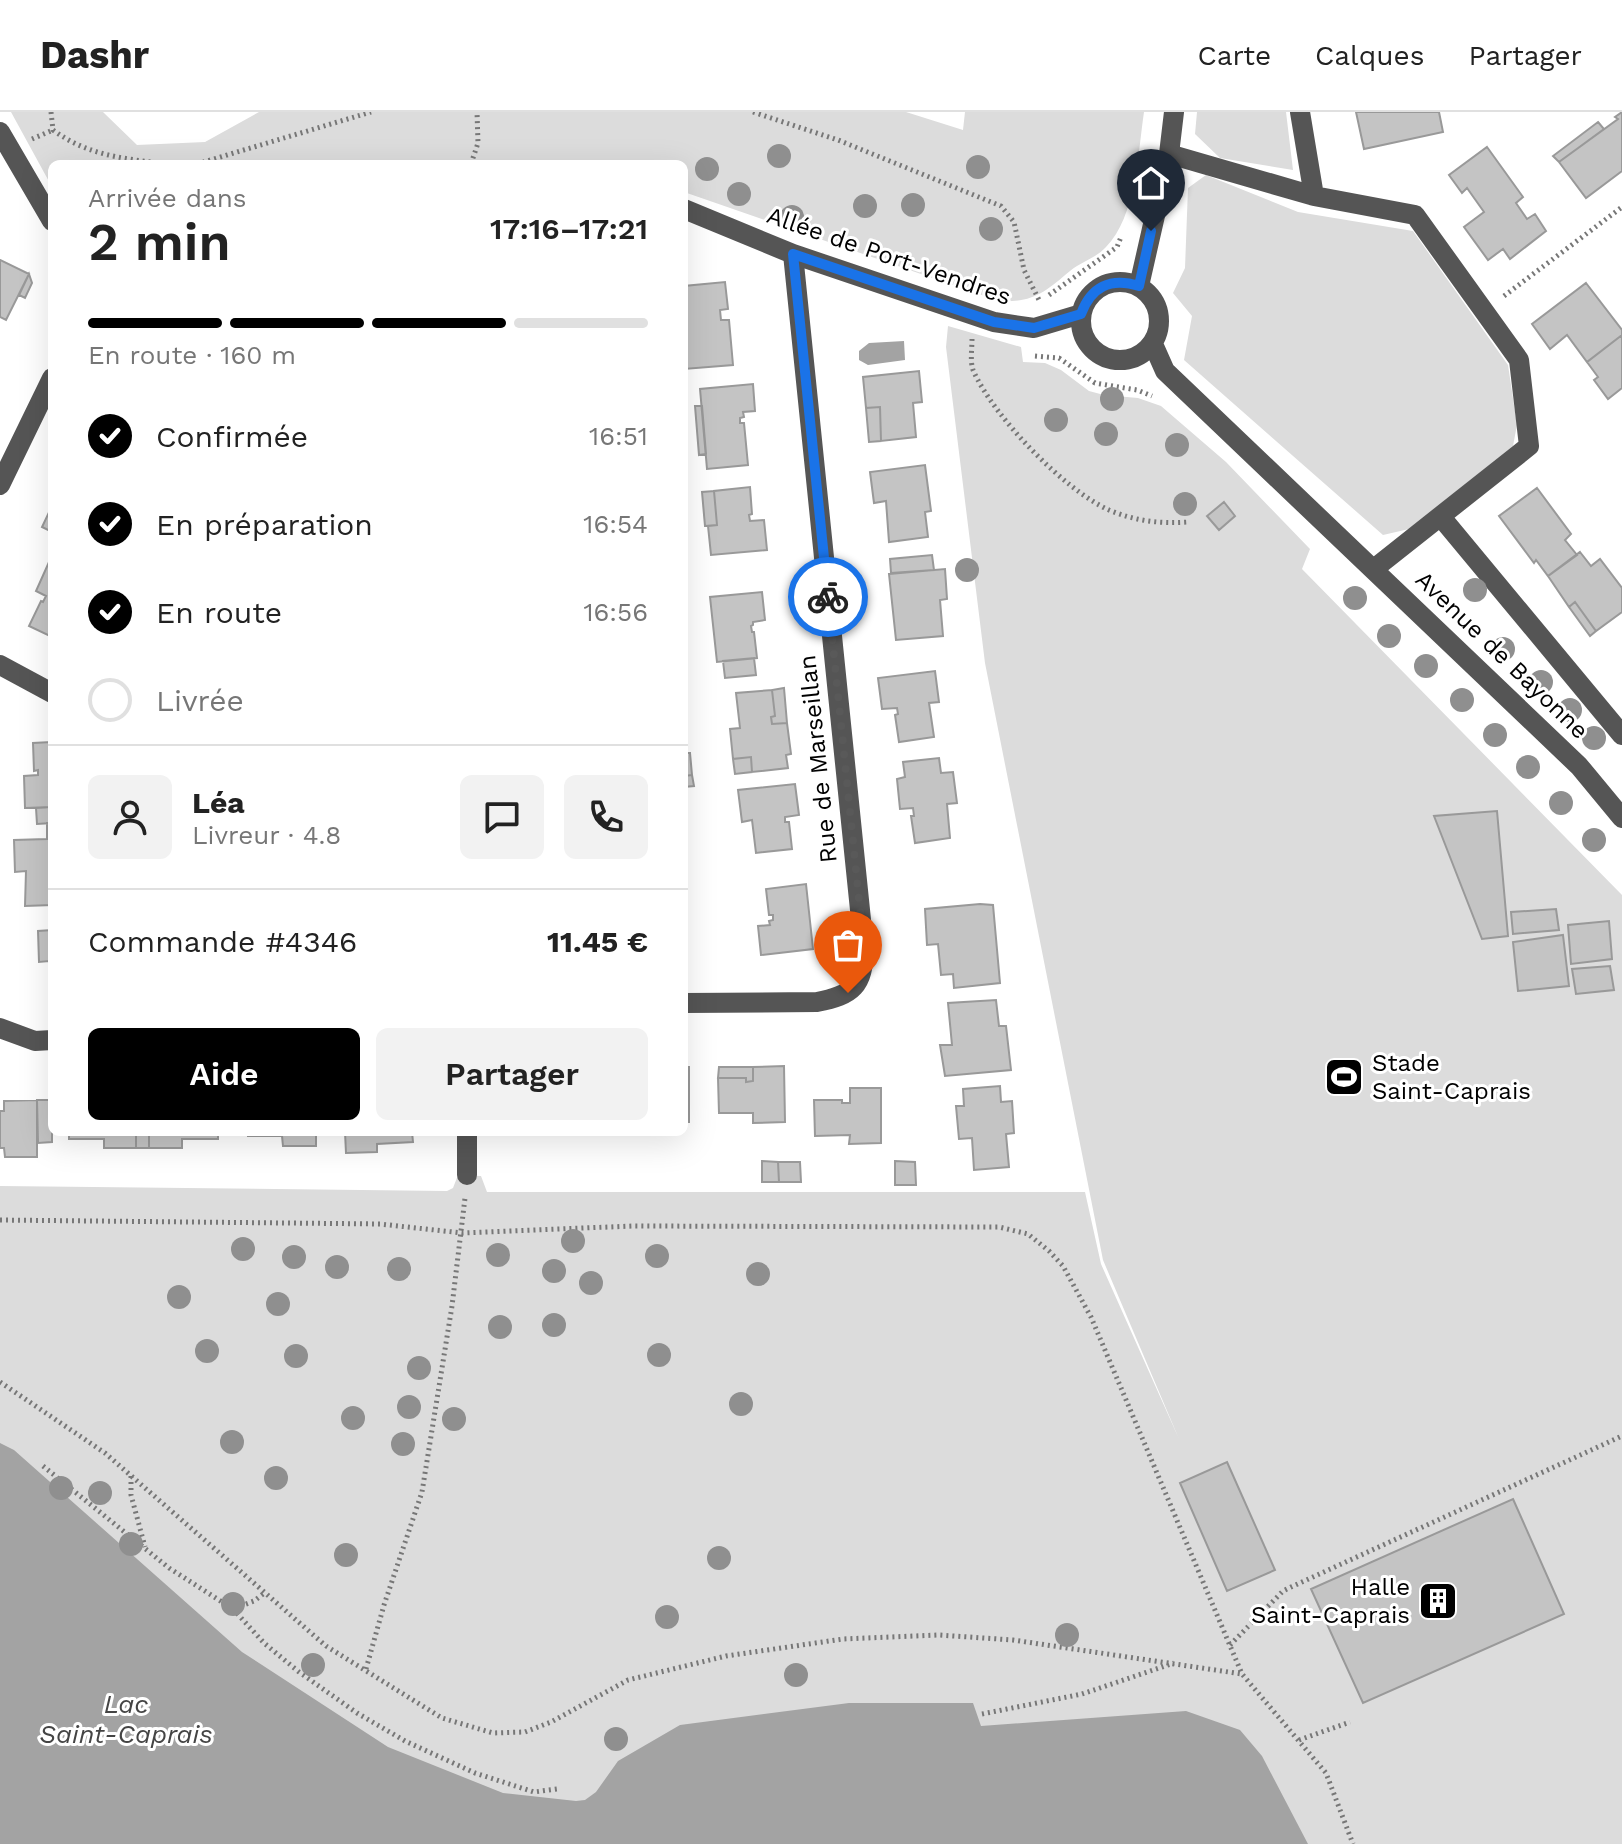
<!DOCTYPE html>
<html lang="fr">
<head>
<meta charset="utf-8">
<style>
	body { margin:0; font-family:"Work Sans",sans-serif; background:#f2f2f2; color:#222; height:100vh; display:flex; flex-direction:column; font-size:30px; white-space:nowrap }
	* { box-sizing:border-box; margin:0 }
	p { font-size:26px; color:#767676 }
	.icon { flex:none; width:44px; height:44px; fill:none; stroke:currentColor; stroke-width:2; stroke-linecap:round; stroke-linejoin:round }
	.map { position:relative; flex:1; overflow:hidden }
	.drawer { position:absolute; left:48px; top:48px; width:640px; height:976px; display:flex; flex-direction:column; background:#fff; border-radius:12px; box-shadow:0 8px 32px #0002 }
	.drawer>* { flex:none }
	.pin { position:absolute; display:grid; place-items:center; width:68px; height:68px; color:#fff; margin:-82px -34px; border-radius:50% 50% 50% 0; rotate:-45deg; box-shadow:0 0 8px #0007 }
	.pin .icon { rotate:45deg }
	.courier { position:absolute; display:grid; place-items:center; width:80px; height:80px; margin:-40px; border:6px solid #1a73e8; border-radius:50%; background:#fff; color:#222; box-shadow:0 2px 10px #0007 }
	.overview em { font-style:normal; font-weight:600 }
	.overview div { display:flex; flex-direction:column-reverse }
	.overview { display:flex; align-items:center; justify-content:space-between; height:136px; padding:0 40px }
	h1 { font-size:52px; font-weight:600; line-height:60px }
	.bar { display:grid; grid-template-columns:repeat(4,1fr); gap:12px 8px; align-content:center; height:96px; padding:0 40px }
	.bar i { height:10px; border-radius:6px; background:#e0e0e0 }
	.bar .current { background:#000 }
	.bar p { grid-column:span 4 }
	.line { display:flex; align-items:center; gap:20px; padding:0 40px; border-top:2px solid #e0e0e0 }
	.line div { flex:1 }
	.round { display:grid; place-items:center; flex:none; width:84px; height:84px; border-radius:12px; background:#f2f2f2 }
	ol { padding:0 40px; list-style:none }
	li { display:flex; align-items:center; gap:24px; height:88px }
	li p { margin-inline-start:auto }
	li .icon { padding:8px; border-radius:50%; background:#000; color:#fff; stroke-width:4 }
	li:last-child { color:#767676 }
	li i { width:44px; height:44px; border:4px solid #e0e0e0; border-radius:50% }
	.action { display:flex; gap:16px; margin-top:auto; padding:16px 40px }
	.action a { flex:1; height:92px; border-radius:12px; background:#000; color:#fff; font-size:32px; font-weight:600; line-height:92px; text-align:center }
	.action a+a { background:#f2f2f2; color:#222 }
	header { display:flex; align-items:center; gap:48px; box-sizing:border-box; height:112px; padding:0 40px; background:#fff; border-bottom:2px solid #e0e0e0 }
	header strong { font-size:38px }
	nav { display:flex; gap:44px; margin-inline-start:auto; font-size:28px }
	.map>svg:first-child { display:block }
</style>
</head>
<body>
<header>
<strong>Dashr</strong>
<nav><a>Carte</a><a>Calques</a><a>Partager</a></nav>
</header>
<div class="map">
<svg width="1622" height="1732" viewBox="0 0 1622 1732">
	<rect width="100%" height="100%" fill="#fff"/>
	<path fill="#dcdcdc" d="M11 0H103L137 33 205 30 259 0H906L963 18 965 0H1144C1138 40 1136 105 1106 135 1096 146 1081 150 1070 159 1045 180 1033 191 999 189L684 80V52H52V75Z
		M1197 0H1286L1293 58 1220 46 1195 22Z
		M1206 63 1298 100 1413 119 1508 253 1517 313 1513 334 1409 417 1383 423 1184 248 1192 204 1173 181 1185 156 1188 76Z
		M948 214 1021 235 1023 250 1045 251 1061 258 1089 279 1104 283 1138 286 1161 294 1226 350 1310 437 1302 457 1622 783V1732H0V1074L447 1079 453 1076 458 1063 481 1064 487 1080H1085L1101 1152 1179 1327 1103 1148 985 551 946 235Z"/>
	<path fill="#a3a3a3" d="M904 229 905 248 868 253 859 248V239L869 231Z
		M0 1331 14 1338 242 1540 388 1635 503 1681 576 1689 585 1688 596 1680 618 1649 680 1613 849 1591H973L981 1614 1186 1599 1240 1618 1262 1644 1308 1732H0Z"/>
	<path fill="#c4c4c4" stroke="#999" stroke-width="2" d="M1356 0H1439L1443 20 1364 37Z
		M1622 0V59L1586 86 1559 50 1618 7 1615 5Z
		M1598 10 1604 17 1559 50 1553 44Z
		M1487 35 1523 85 1516 91 1527 107 1535 102 1546 119 1510 147 1503 137 1488 148 1464 115 1484 100 1467 76 1462 81 1449 63Z
		M0 148 29 162 6 208 0 205Z
		M29 162 32 171 25 186 19 183Z
		M725 170 728 197 720 198 721 208H729L733 253 684 257V174Z
		M1586 171 1622 218V223L1587 250 1567 223 1550 237 1532 212Z
		M1622 223V276L1608 287 1594 268 1598 265 1587 250Z
		M919 259 922 290 913 291 916 325 881 329 880 295 866 296 863 265Z
		M753 272 755 299 743 300 744 305 740 306V311H744L748 353 707 357 700 277Z
		M695 294H702L706 342 699 343Z
		M880 295 881 329 869 330 866 296Z
		M925 353 931 399 925 400 928 425 889 430 886 389 874 391 870 360Z
		M750 375 752 402 749 403 750 409 764 408 767 438 711 443 708 414 717 413 714 379Z
		M1537 376 1571 422 1565 428 1577 443 1548 464 1536 448 1534 451 1499 404Z
		M714 379 717 413 705 414 702 380Z
		M1224 390 1235 404 1219 418 1207 404Z
		M52 394V420L42 415Z
		M1580 440 1591 454 1600 447 1622 476V500L1596 519 1575 490 1569 495 1548 464Z
		M932 443 934 458 891 461 890 447Z
		M49 450 52 451V525L29 514 41 489 43 490 46 484 36 479Z
		M945 457 947 487 940 488 943 524 896 528 889 462Z
		M762 480 765 508 753 510V513L751 514 752 520H754L757 546 717 550 710 485Z
		M1575 490 1596 519 1590 524 1569 495Z
		M754 546 756 563 725 566 723 549Z
		M935 559 939 590 929 591 934 625 899 630 895 603 898 602 897 596 882 597 878 566Z
		M784 576 787 611 772 612 771 605 775 604 772 578Z
		M772 578 775 604 771 605 772 612 787 611 791 642 786 643 788 656 752 660 751 645 733 647 730 617 740 616 736 581Z
		M51 630 52 695 25 696 24 664 38 663V658L34 659 33 631Z
		M684 641H690L692 663 684 664Z
		M751 645 752 660 735 662 733 647Z
		M939 646 941 661 953 660 957 691 947 692 950 726 915 731 911 704H914L913 696 900 697 897 667 905 665 903 650Z
		M692 663 694 674 684 675V664Z
		M795 672 799 703 785 705V710H789L792 737 756 741 752 708 742 710 738 678Z
		M52 695V711L37 712 36 696Z
		M1497 699 1508 824 1482 827 1434 704Z
		M47 711H52V793L25 794 26 759 15 760 14 728 47 727Z
		M806 772 813 837 761 843 758 814 770 813 769 809 773 808V803H769L766 777Z
		M980 792 993 793 1000 871 954 876 953 862 941 863 938 832 927 833 925 797Z
		M1556 797 1559 818 1513 822 1511 800Z
		M1609 809 1612 847 1571 852 1568 813Z
		M52 818V885H51L49 849 39 850 38 819Z
		M1563 823 1569 874 1518 879 1513 830Z
		M1610 854 1614 878 1576 882 1572 857Z
		M996 888 999 914H1006L1011 958 945 964 940 933H952L948 891Z
		M784 954 785 1010 753 1011V1001H719L718 966H746V970L753 969V955Z
		M684 955H689V1010H684Z
		M719 955H753V969L746 970V966H718Z
		M1000 974 1001 990 1012 989 1014 1021 1006 1022 1009 1055 974 1058 972 1026 959 1027 956 994H964L963 977Z
		M850 976H881V1031L849 1032 850 1023 815 1024 814 988H842V991H850Z
		M37 988V1045H5L4 1036H0V999H4V989Z
		M37 988H52V1030L38 1031Z
		M69 1020H136V1036H104V1027H69Z
		M136 1020H149V1036H136Z
		M149 1020H218V1027H182V1036H149Z
		M248 1020H316V1034H283L282 1024H248Z
		M345 1020H412L413 1030 377 1032V1040L346 1041Z
		M762 1049 778 1050 779 1070H762Z
		M895 1049 915 1050 916 1073H895Z
		M778 1050H800L801 1070H779Z
		M1227 1350 1275 1458 1227 1479 1180 1371Z
		M1513 1387 1564 1502 1363 1591 1311 1477Z"/>
	<g fill="none" stroke-linecap="round" stroke-linejoin="round">
		<path stroke="#777" stroke-width="5" stroke-dasharray="2 4" stroke-linecap="butt" d="M51 0 53 18C88 44 126 47 168 52
			M753 0 838 28 1001 94 1014 110 1024 158 1039 188
			M32 27 53 18
			M197 52 371 0
			M471 52 478 31 477 0
			M1049 183 1117 135 1121 125
			M1504 184 1622 95
			M972 227C972 237 970 249 973 258 993 304 1064 378 1109 398 1135 409 1160 412 1188 410
			M1035 244 1059 246 1095 271 1137 278 1152 284
			M0 1108 380 1112 462 1121 633 1114 999 1115 1028 1122 1049 1139 1063 1154 1091 1205 1242 1562 1326 1661 1353 1732
			M0 1270 105 1341 326 1534 442 1606 493 1621 525 1620 551 1610 628 1568 726 1544 843 1527 939 1523 1013 1528 1242 1562
			M43 1354 169 1456 233 1497 254 1489 263 1482
			M131 1364V1383L145 1435
			M233 1497 264 1531 299 1560 357 1601 405 1629 475 1661 534 1680 557 1677
			M1230 1533 1283 1479 1291 1475 1622 1324
			M366 1557 384 1493 422 1380 452 1194 465 1086
			M982 1602 1082 1582 1174 1551
			M1299 1628 1350 1610"/>
		<path stroke="#555" stroke-width="20" d="M1300 0 1314 84 1415 103 1519 248 1529 334 1375 456
			M0 20 52 109
			M1169 42 1314 84
			M684 97 793 142 994 210 1034 216 1081 202
			M1081 209a39 39 0 1 1 78 0a39 39 0 1 1-78 0Z
			M1139 174 1169 42 1174 0
			M1153 232 1165 259 1579 654 1622 706
			M0 373 52 266
			M1441 405 1622 623
			M0 553 52 581
			M684 891 817 890C853 883 863 874 864 837L793 142
			M0 916 35 929 52 928
			M467 1020V1063"/>
	</g>
	<g fill="#8f8f8f">
		<circle cx="779" cy="44" r="12"/>
		<circle cx="978" cy="55" r="12"/>
		<circle cx="707" cy="57" r="12"/>
		<circle cx="739" cy="82" r="12"/>
		<circle cx="913" cy="93" r="12"/>
		<circle cx="865" cy="94" r="12"/>
		<circle cx="792" cy="105" r="12"/>
		<circle cx="991" cy="117" r="12"/>
		<circle cx="1112" cy="287" r="12"/>
		<circle cx="1056" cy="308" r="12"/>
		<circle cx="1106" cy="322" r="12"/>
		<circle cx="1177" cy="333" r="12"/>
		<circle cx="1185" cy="392" r="12"/>
		<circle cx="967" cy="458" r="12"/>
		<circle cx="1475" cy="478" r="12"/>
		<circle cx="1355" cy="486" r="12"/>
		<circle cx="1389" cy="524" r="12"/>
		<circle cx="1503" cy="537" r="12"/>
		<circle cx="1426" cy="554" r="12"/>
		<circle cx="1541" cy="570" r="12"/>
		<circle cx="1462" cy="588" r="12"/>
		<circle cx="1570" cy="598" r="12"/>
		<circle cx="1495" cy="623" r="12"/>
		<circle cx="1594" cy="626" r="12"/>
		<circle cx="1528" cy="655" r="12"/>
		<circle cx="1561" cy="691" r="12"/>
		<circle cx="1594" cy="728" r="12"/>
		<circle cx="573" cy="1129" r="12"/>
		<circle cx="243" cy="1137" r="12"/>
		<circle cx="498" cy="1143" r="12"/>
		<circle cx="657" cy="1144" r="12"/>
		<circle cx="294" cy="1145" r="12"/>
		<circle cx="337" cy="1155" r="12"/>
		<circle cx="399" cy="1157" r="12"/>
		<circle cx="554" cy="1159" r="12"/>
		<circle cx="758" cy="1162" r="12"/>
		<circle cx="591" cy="1171" r="12"/>
		<circle cx="179" cy="1185" r="12"/>
		<circle cx="278" cy="1192" r="12"/>
		<circle cx="554" cy="1213" r="12"/>
		<circle cx="500" cy="1215" r="12"/>
		<circle cx="207" cy="1239" r="12"/>
		<circle cx="659" cy="1243" r="12"/>
		<circle cx="296" cy="1244" r="12"/>
		<circle cx="419" cy="1256" r="12"/>
		<circle cx="741" cy="1292" r="12"/>
		<circle cx="409" cy="1295" r="12"/>
		<circle cx="353" cy="1306" r="12"/>
		<circle cx="454" cy="1307" r="12"/>
		<circle cx="232" cy="1330" r="12"/>
		<circle cx="403" cy="1332" r="12"/>
		<circle cx="276" cy="1366" r="12"/>
		<circle cx="61" cy="1376" r="12"/>
		<circle cx="100" cy="1381" r="12"/>
		<circle cx="131" cy="1432" r="12"/>
		<circle cx="346" cy="1443" r="12"/>
		<circle cx="719" cy="1446" r="12"/>
		<circle cx="233" cy="1492" r="12"/>
		<circle cx="667" cy="1505" r="12"/>
		<circle cx="1067" cy="1523" r="12"/>
		<circle cx="313" cy="1553" r="12"/>
		<circle cx="796" cy="1563" r="12"/>
		<circle cx="616" cy="1627" r="12"/>
	</g>
	<g fill="none" stroke-linecap="round" stroke-linejoin="round">
		<path stroke="#595959" stroke-width="8" stroke-dasharray="0 14.4" d="M828 485 864 837C863 856 862 868 848 881"/>
		<path stroke="#1a73e8" stroke-width="10" d="M828 485 793 142 994 210 1034 216 1081 202C1091 175 1110 165 1139 174L1151 119"/>
	</g>
	<defs>
		<g id="stadium-square" transform="scale(2)"><rect x="-9" y="-9" width="18" height="18" rx="4" fill="#000" stroke="#fff"/><path d="M0-5a6.5 5 0 1 0 0 10a6.5 5 0 1 0 0-10ZM-3.5-1.8h7v3.6h-7Z" fill="#fff"/></g>
		<g id="building-square" transform="scale(2)"><rect x="-9" y="-9" width="18" height="18" rx="4" fill="#000" stroke="#fff"/><path d="M-4-6H4V6H1V3H-1V6H-4ZM-2.5-4.3h1.7v1.8h-1.7ZM.8-4.3h1.7v1.8H.8ZM-2.5-1h1.7V.8h-1.7ZM.8-1h1.7V.8H.8Z" fill="#fff"/></g>
	</defs>
	<g fill-rule="evenodd">
		<use href="#stadium-square" x="1344" y="965"/>
		<use href="#building-square" x="1438" y="1489"/>
	</g>
	<g text-anchor="middle" dominant-baseline="central" stroke-width="6" stroke-linejoin="round" paint-order="stroke">
		<g font-size="24" fill="#000" stroke="#fff">
			<text transform="translate(889 144) rotate(19)">Allée de Port-Vendres</text>
			<text transform="translate(1502 543) rotate(44)">Avenue de Bayonne</text>
			<text transform="translate(818 647) rotate(-96)">Rue de Marseillan</text>
		</g>
		<g font-size="24" fill="#000" stroke="#fff" text-anchor="start">
			<text x="1372" y="951">Stade<tspan x="1372" dy="28">Saint-Caprais</tspan></text>
			<text x="1410" y="1475" text-anchor="end">Halle<tspan x="1410" dy="28">Saint-Caprais</tspan></text>
		</g>
		<g font-size="26" font-style="italic" fill="#444" stroke="#fff">
			<text x="126" y="1592">Lac<tspan x="126" dy="30">Saint-Caprais</tspan></text>
		</g>
	</g>
</svg>
<div class="pin" style="left:848px;top:881px;background:#ea580c"><svg class="icon" aria-label="bag" viewBox="0 0 24 24"><path d="M5 8h14l-1 12H6zM9 8a3 3 0 0 1 6 0"/></svg></div>
<div class="pin" style="left:1151px;top:119px;background:#1f2937"><svg class="icon" aria-label="home" viewBox="0 0 24 24"><path d="M3 11l9-7 9 7M6 9v11h12V9"/></svg></div>
<div class="courier" style="left:828px;top:485px"><svg class="icon" aria-label="bike" viewBox="0 0 24 24"><circle cx="6" cy="16" r="4"/><circle cx="18" cy="16" r="4"/><path d="M6 16l4-8h5l3 8M10 8l3 8H6M13 5h3"/></svg></div>
<section class="drawer">
<div class="overview"><div><h1>2 min</h1><p>Arrivée dans</p></div><em>17:16–17:21</em></div>
<div class="bar"><i class="current"></i><i class="current"></i><i class="current"></i><i></i><p>En route · 160 m</p></div>
<ol>
<li><svg class="icon" aria-label="check" viewBox="0 0 24 24"><path d="M5 12l5 5 9-10"/></svg>Confirmée<p>16:51</p></li>
<li><svg class="icon" aria-label="check" viewBox="0 0 24 24"><path d="M5 12l5 5 9-10"/></svg>En préparation<p>16:54</p></li>
<li><svg class="icon" aria-label="check" viewBox="0 0 24 24"><path d="M5 12l5 5 9-10"/></svg>En route<p>16:56</p></li>
<li><i></i>Livrée</li>
</ol>
<div class="line" style="height:144px"><a class="round"><svg class="icon" aria-label="person" viewBox="0 0 24 24"><circle cx="12" cy="8" r="4"/><path d="M4 21q1-7 8-7t8 7"/></svg></a><div><b>Léa</b><p>Livreur · 4.8</p></div><a class="round"><svg class="icon" aria-label="chat" viewBox="0 0 24 24"><path d="M4 5h16v11H9l-5 4z"/></svg></a><a class="round"><svg class="icon" aria-label="phone" viewBox="0 0 24 24"><path d="M5 4h4l2 5-3 2q2 4 5 5l2-3 5 2v4C11 20 4 13 5 4z"/></svg></a></div>
<div class="line" style="height:104px"><div>Commande #4346</div><b>11.45 €</b></div>
<div class="action"><a>Aide</a><a>Partager</a></div>
</section>
</div>
</body>
</html>
